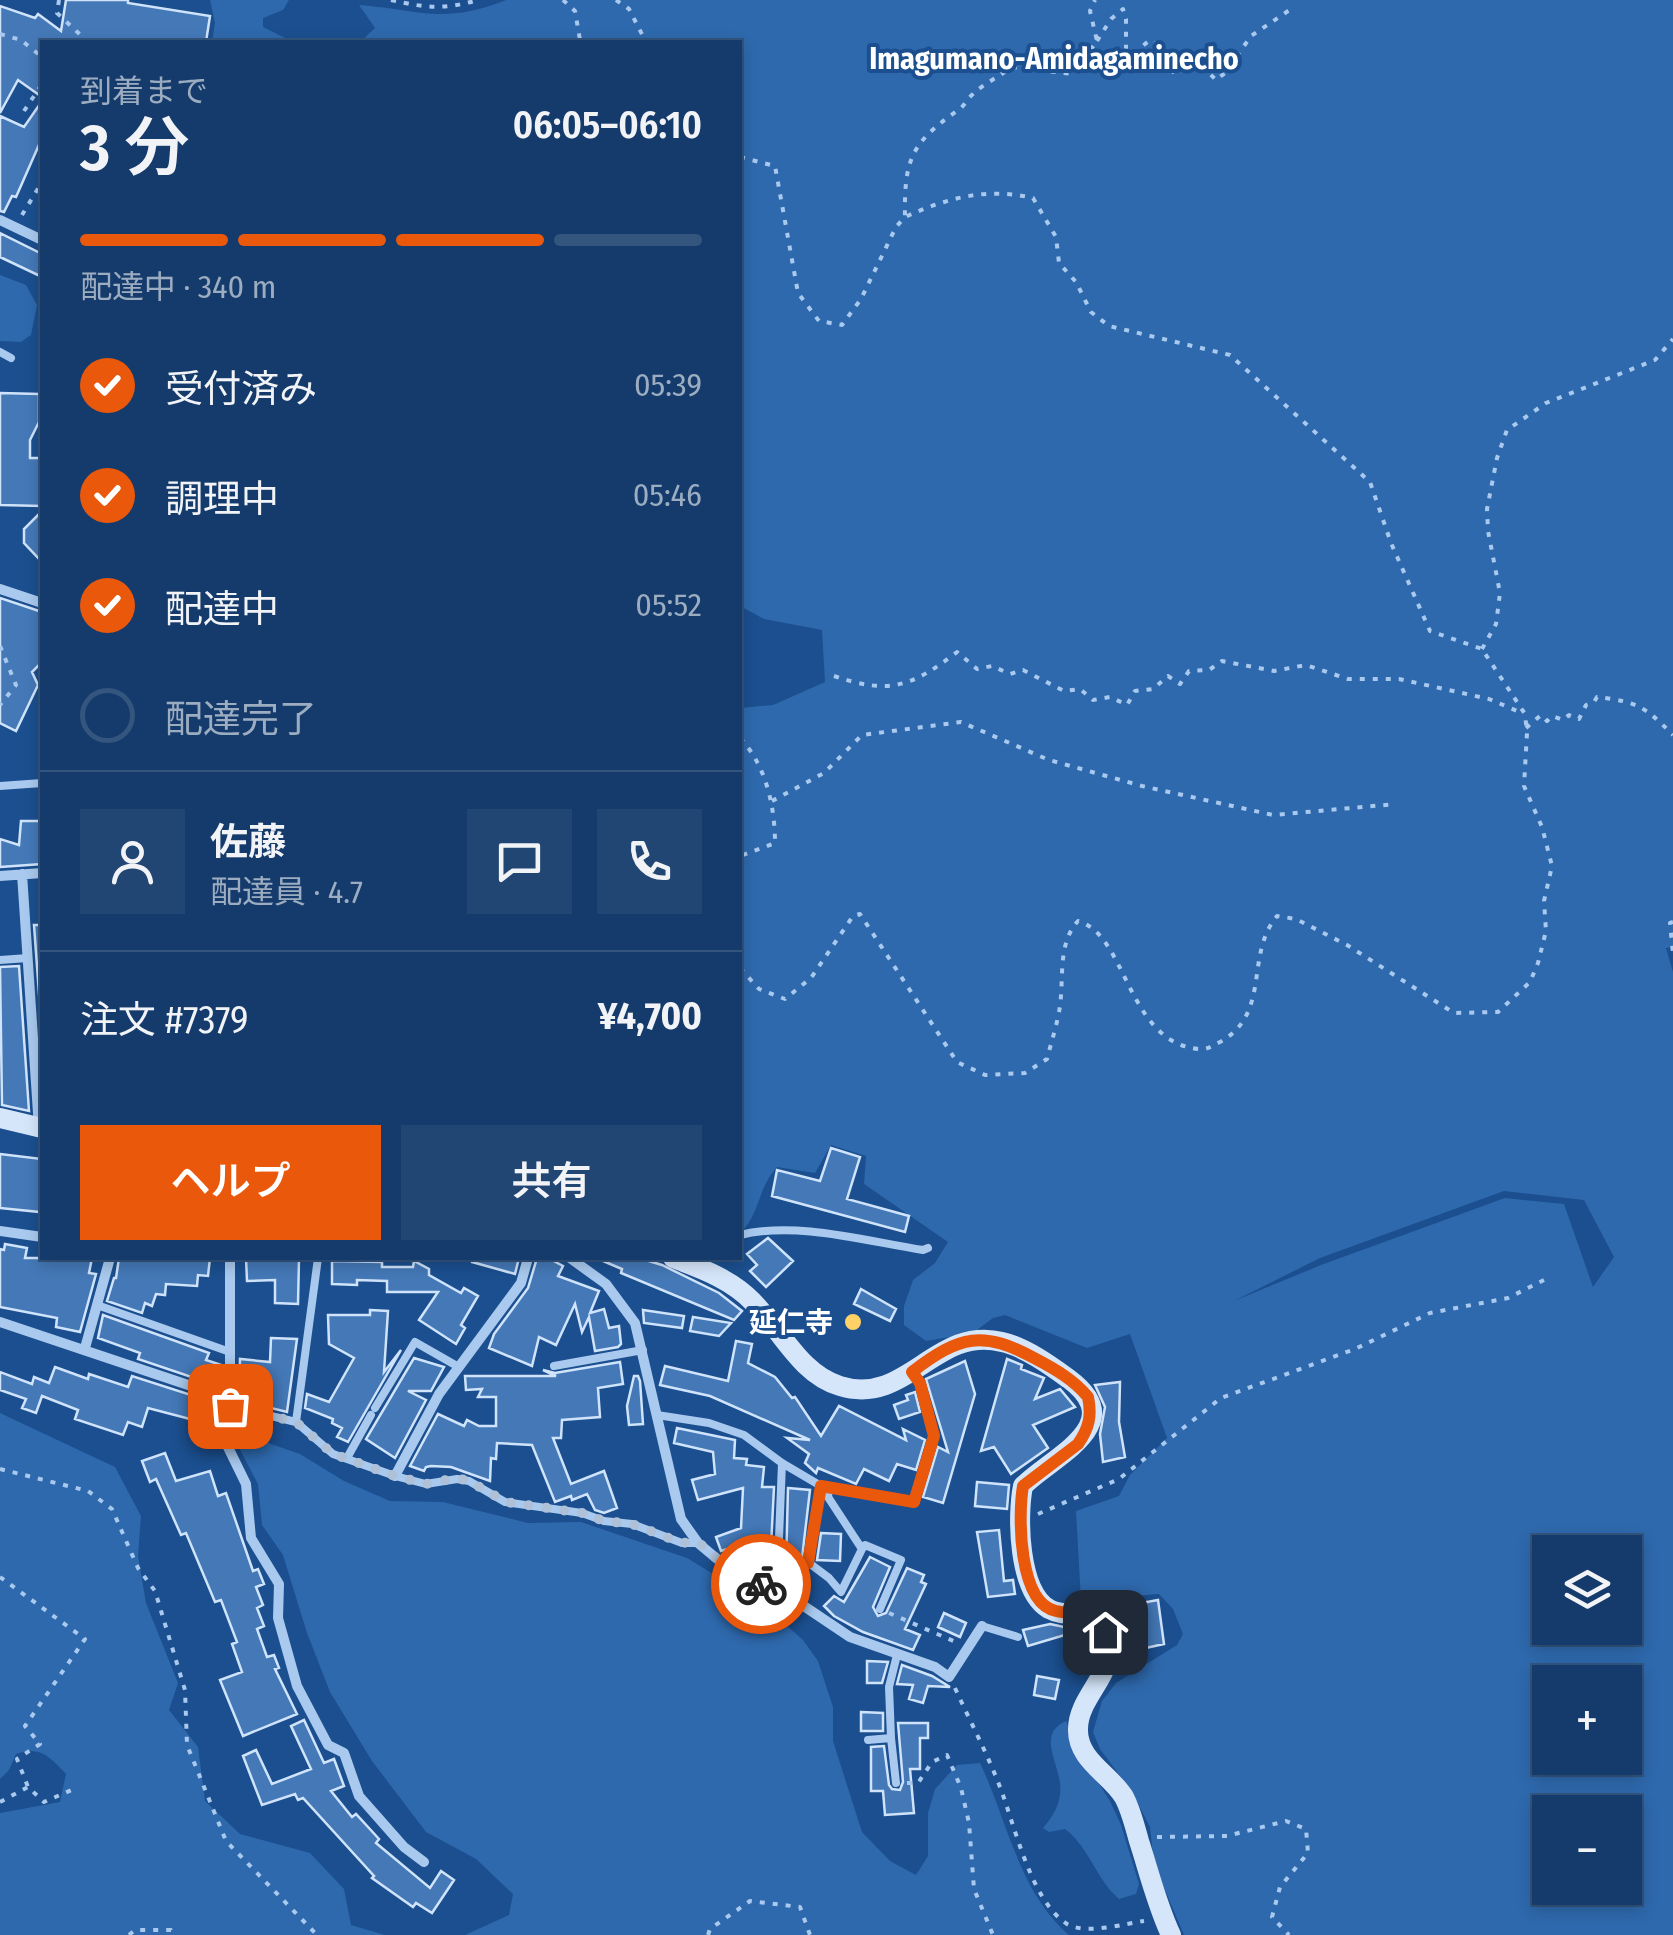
<!DOCTYPE html>
<html lang="ja">
<head>
<meta charset="utf-8">
<style>
	body { margin:0; font-family:"Fira Sans Condensed","Noto Sans JP",sans-serif; background:#214673; color:#f1f3f6; height:100vh; display:flex; flex-direction:column; font-size:38px; white-space:nowrap }
	* { box-sizing:border-box; margin:0 }
	p { font-size:32px; color:#9dadc1 }
	.icon { flex:none; width:55px; height:55px; fill:none; stroke:currentColor; stroke-width:2; stroke-linecap:round; stroke-linejoin:round }
	.map { position:relative; flex:1; overflow:hidden }
	.drawer { position:absolute; left:40px; top:40px; width:702px; height:1220px; display:flex; flex-direction:column; background:#143b6b; border-radius:0px; box-shadow:0 5px 15px #0003,0 0 0 2px #33557e }
	.drawer>* { flex:none }
	.fabs { position:absolute; left:1532px; top:1535px; display:grid; gap:20px }
	.fabs a { display:grid; place-items:center; width:110px; height:110px; border-radius:0px; background:#143b6b; box-shadow:0 5px 15px #0003,0 0 0 2px #33557e; font-size:50px }
	.pin { position:absolute; display:grid; place-items:center; width:85px; height:85px; color:#fff; margin:-42px; border-radius:20px; box-shadow:0 5px 15px #0006 }
	.courier { position:absolute; display:grid; place-items:center; width:100px; height:100px; margin:-50px; border:8px solid #ea580c; border-radius:50%; background:#fff; color:#222; box-shadow:0 2px 12px #0007 }
	.summary em { font-style:normal; font-weight:600 }
	.summary div { display:flex; flex-direction:column-reverse }
	.summary { display:flex; align-items:center; justify-content:space-between; height:170px; padding:0 40px }
	h1 { font-size:65px; font-weight:600; line-height:75px }
	.bar { display:grid; grid-template-columns:repeat(4,1fr); gap:15px 10px; align-content:center; height:120px; padding:0 40px }
	.bar i { height:12px; border-radius:8px; background:#33557e }
	.bar .active { background:#ea580c }
	.bar p { grid-column:span 4 }
	.line { display:flex; align-items:center; gap:25px; padding:0 40px; border-top:2px solid #33557e }
	.line div { flex:1 }
	.round { display:grid; place-items:center; flex:none; width:105px; height:105px; border-radius:0px; background:#214673 }
	ol { padding:0 40px; list-style:none }
	li { display:flex; align-items:center; gap:30px; height:110px }
	li p { margin-inline-start:auto }
	li .icon { padding:10px; border-radius:50%; background:#ea580c; color:#fff; stroke-width:4 }
	li:last-child { color:#9dadc1 }
	li i { width:55px; height:55px; border:5px solid #33557e; border-radius:50% }
	.action { display:flex; gap:20px; margin-top:auto; padding:20px 40px }
	.action a { flex:1; height:115px; border-radius:0px; background:#ea580c; color:#fff; font-size:40px; font-weight:600; line-height:115px; text-align:center }
	.action a+a { background:#214673; color:#f1f3f6 }
	.map>svg:first-child { display:block }
</style>
</head>
<body>
<div class="map">
<svg width="1673" height="1935" viewBox="0 0 1673 1935">
	<rect width="100%" height="100%" fill="#1b4f8f"/>
	<path fill="#2e69ad" fill-rule="evenodd" d="M210 0H289L283 10 263 18V27L293 42H212L215 23Z
		M506 0H1673V954L1672 947 1666 948 1673 972V1935H1184L1154 1864 1150 1827 1132 1792 1100 1749 1093 1732 1102 1701 1116 1683 1177 1645 1183 1634 1173 1609 1159 1594 1081 1600 1076 1511 1119 1496 1130 1475 1167 1438 1130 1334 1087 1348 1005 1315 993 1318 973 1333 926 1341 904 1325V1306L913 1280 935 1263 948 1242 864 1184 866 1156 831 1145 815 1173 777 1167C756 1191 761 1213 740 1233V708L773 705 825 682 822 630 764 619 740 606V42H360L375 28 359 5C421 10 443 25 506 0ZM1504 1191 1584 1200 1614 1257 1593 1287 1564 1204 1505 1198 1321 1265 1234 1301 1320 1258ZM1550 1552H1625V1628H1550ZM1550 1682H1625V1758H1550ZM1550 1812H1625V1888H1550Z
		M0 275 26 285 37 305 31 335 21 342 0 341Z
		M0 1413 115 1467 141 1516 138 1556 146 1603 178 1683 169 1710 198 1747 205 1801 240 1834 310 1853 344 1889 351 1925 385 1935H0V1813L60 1802 66 1774C50 1757 40 1745 16 1754L9 1770 0 1779Z
		M239 1424 271 1444 300 1454 344 1481 390 1501 443 1502 528 1523 581 1522 687 1558 761 1603 803 1640 818 1661 833 1707V1741L862 1832 890 1861 916 1875 928 1856V1813L935 1789 957 1765 980 1763C1008 1821 1018 1891 1069 1935H465L509 1915 513 1894 476 1859 426 1832 372 1761 330 1692 307 1633 283 1555 262 1525 258 1484 239 1448Z
		M1066 1721 1078 1751 1110 1801 1121 1825 1139 1884 1136 1894 1119 1899C1096 1879 1089 1847 1065 1829L1049 1832 1043 1828C1054 1815 1062 1802 1060 1784 1058 1761 1037 1734 1066 1721Z"/>
	<path fill="#4478b7" stroke="#cfe3fa" stroke-width="2.5" d="M66 0H128V3L210 16 206 42H42V97L18 80 0 113V6L35 18 38 14 61 31Z
		M42 101V138L16 197 12 196 4 212 0 211V116L24 127Z
		M0 233 42 254V277L0 257Z
		M0 393 39 394V422L30 440V458H42V506L0 505Z
		M42 511V562L24 543V529Z
		M0 598 42 612V662L32 672 38 685 16 731 0 723Z
		M21 821H42V864L0 867V839L19 845Z
		M34 925H42V1035Z
		M19 966 29 1111 2 1105 0 967Z
		M831 1148 860 1157 847 1199 909 1216 905 1232 772 1196 777 1170 820 1181Z
		M0 1154 42 1159 40 1212 0 1208Z
		M768 1238 793 1261 766 1287 750 1271 757 1265 747 1254Z
		M5 1244 27 1248 25 1258H92L89 1273 96 1274 80 1332 56 1327 57 1318 0 1307V1249L4 1250Z
		M119 1258H210L208 1276 198 1275 197 1286 166 1284 165 1295 156 1294 152 1306 145 1303 142 1313 107 1301 114 1278H116Z
		M246 1258 299 1259 298 1304 275 1303V1280L247 1281Z
		M472 1258H519L515 1274 472 1262Z
		M537 1258H548L563 1266 558 1276 599 1291 590 1313 604 1309 609 1328 619 1326 621 1344 618 1347 595 1351 589 1317 582 1332 575 1304 556 1345 539 1337 532 1366 489 1348 494 1334 528 1288Z
		M596 1258H639L662 1265 719 1293 742 1311 734 1320 621 1273 622 1269Z
		M332 1261 382 1262V1267H413L414 1261 429 1269V1275L461 1293 464 1288 478 1296 461 1325 465 1328 456 1344 419 1320 438 1292H387V1281L357 1280V1285L332 1284Z
		M861 1289 896 1309 890 1321 854 1304Z
		M370 1310 388 1311 384 1372 401 1350 348 1442 337 1437 342 1428 332 1423 333 1419 305 1408 307 1394 329 1402 354 1358 329 1344 328 1315H370Z
		M643 1310 684 1316 682 1328 644 1323Z
		M103 1315 209 1353 206 1360 221 1365V1387L138 1359 140 1353 98 1338Z
		M693 1317 731 1323 719 1336 690 1331Z
		M271 1338 297 1339 287 1412 239 1400 240 1359 270 1362Z
		M736 1341 752 1344 748 1363 775 1377 792 1398 795 1397 821 1436 839 1406 906 1440 903 1429 925 1440 916 1470 897 1464 889 1481 864 1469 856 1484 818 1468 816 1473 805 1463 809 1454 787 1438 810 1440 710 1396 660 1385 665 1366 728 1381Z
		M414 1358 444 1367 431 1391H408L426 1400 395 1458 366 1439Z
		M1007 1359 1022 1365 1021 1369 1044 1378 1035 1399 1060 1389 1075 1407 1033 1425 1048 1448 1011 1474 994 1447 981 1451Z
		M965 1361 975 1394 943 1503 923 1497 938 1447 948 1452 926 1379Z
		M620 1362 623 1384 598 1388 600 1417 562 1420 561 1438H553L571 1484 604 1471 617 1508 604 1513 595 1510 587 1494 572 1500 571 1496 555 1502 532 1445 497 1443 496 1459 491 1458 490 1481 451 1467 431 1466 426 1467 424 1471 410 1466 438 1414 464 1426 467 1420 479 1426H496V1397H478L482 1389 466 1390 465 1376H556L543 1370 555 1373Z
		M55 1367 88 1379 89 1374 128 1387 132 1376 216 1403 209 1424 148 1408 142 1427 128 1422 123 1435 75 1419 78 1410 42 1396 36 1413 22 1408 26 1399 0 1390V1372L32 1384 34 1377 49 1383Z
		M634 1376H638L640 1381 643 1424 629 1425 627 1406Z
		M1120 1382 1119 1422 1125 1457 1103 1462 1100 1434 1105 1407 1095 1385Z
		M915 1392 920 1412 899 1419 894 1405 908 1400 906 1395Z
		M677 1428 735 1440 734 1458 747 1459 746 1465 764 1467 762 1487H774L770 1566 746 1568 747 1543 721 1551 716 1537 741 1528 743 1488 698 1500 692 1480 715 1474 713 1452 674 1443Z
		M165 1453 176 1481 210 1471 218 1496 226 1493 253 1571 258 1569 264 1584 256 1587 263 1605 257 1608 264 1626 257 1629 267 1657 274 1655 279 1668 275 1669 297 1714 243 1736 220 1680 242 1672 232 1644 237 1642 221 1600 215 1602 186 1533 181 1535 156 1479 150 1482 142 1461Z
		M977 1482 1009 1485 1007 1509 975 1506Z
		M788 1488 810 1490 802 1558 786 1566Z
		M999 1530 1004 1581 1013 1580 1015 1594 988 1597 977 1532Z
		M821 1533 841 1534 840 1561 817 1560Z
		M870 1557 890 1567 873 1607 878 1616 886 1613 907 1568 924 1575 921 1582 926 1584 905 1629 920 1635 913 1650 863 1632 834 1616 824 1606 834 1596 844 1602Z
		M1158 1600 1164 1644 1123 1653 1117 1626 1128 1624 1125 1606Z
		M944 1613 966 1623 960 1637 938 1627Z
		M1050 1624 1064 1627 1085 1629 1028 1646 1023 1630Z
		M867 1661 888 1662 882 1683H867Z
		M902 1665 932 1676 950 1687 928 1686 923 1703 909 1699 913 1685 897 1684Z
		M1037 1676 1059 1680 1055 1699 1034 1695Z
		M861 1712 883 1713V1731H861Z
		M304 1720 324 1763 334 1759 344 1786 331 1791 352 1817 356 1814 379 1839 376 1843 430 1888 441 1871 454 1880 432 1913 416 1903 413 1907 372 1878 374 1876 303 1798 298 1800 295 1794 262 1805 243 1756 256 1750 272 1784 311 1769 291 1726Z
		M898 1723H928V1738H920V1769H910L914 1813 885 1815 883 1791H871V1747L884 1746 889 1785 892 1789 900 1790 903 1782Z"/>
	<g fill="none" stroke-linecap="round" stroke-linejoin="round">
		<path stroke="#a9c9ee" stroke-width="4" stroke-dasharray="5 8" stroke-linecap="butt" d="M59 0 57 13 88 42
			M391 0C426 8 443 10 478 0
			M563 0 575 11 580 40 576 42
			M616 0 629 9 646 42
			M0 34 21 40 42 57
			M1097 41 1111 19 1123 9 1126 19V51L1135 52 1150 40 1164 49 1166 69 1171 73 1193 57 1216 80 1225 73 1251 36 1291 9
			M24 111 42 84
			M740 157 775 166 798 293 819 321 842 325 861 299 896 227 905 217C904 160 911 143 957 111 964 107 967 99 973 94 982 85 1000 76 1012 67L1073 74 1097 41 1090 11 1095 0
			M22 215 42 182
			M0 646 16 685 0 705
			M1482 649 1496 624 1500 593 1488 531 1487 509 1497 458 1507 430 1546 403 1655 360 1673 339
			M834 676C890 695 911 687 957 652L977 669 992 666 1010 674 1023 670 1064 691 1080 689 1093 700 1110 697 1127 705 1135 691 1153 689 1168 676 1180 684 1189 671 1209 670 1222 661 1274 671 1306 665 1348 679H1399L1489 699 1522 713
			M1526 728 1541 715 1547 721 1552 716 1563 720 1569 715 1579 719 1586 705 1594 702 1597 697C1638 702 1644 706 1673 735
			M740 738C766 765 775 807 775 843L740 856
			M772 801 824 773 862 735 961 722 1049 760 1142 786 1273 815 1396 804
			M1673 922 1670 923 1673 954
			M740 968 759 989 785 999 811 978 853 916 860 914 957 1062 985 1075 1025 1073 1047 1059C1051 1043 1056 1028 1059 1012 1065 982 1056 945 1078 921 1127 934 1127 1043 1199 1049 1207 1050 1212 1046 1220 1042 1272 1013 1244 956 1277 916L1296 919 1347 945 1454 1013 1498 1012 1530 982 1538 963 1546 931 1544 901 1552 866 1542 827 1524 786 1527 733 1525 714 1482 649 1430 631 1391 543 1370 482 1230 355 1109 326 1091 312 1076 282 1059 263 1056 237 1033 198C987 187 947 198 905 217
			M0 1469 88 1491 112 1509 138 1568 155 1591 185 1690 187 1745 226 1841 317 1935
			M1038 1514 1119 1479 1221 1398 1355 1349 1430 1313 1508 1298 1550 1277
			M0 1577 85 1639 25 1726 40 1744 17 1759 28 1787 44 1802 76 1788
			M889 1613 958 1643
			M955 1688C970 1721 987 1753 1000 1787 1015 1826 1031 1901 1067 1924 1086 1935 1123 1924 1144 1921
			M907 1783H918L932 1762 947 1755 961 1788 969 1823 974 1889 993 1935
			M0 1802 28 1787
			M1157 1837 1227 1836 1286 1821 1306 1829 1308 1853 1280 1887 1272 1917 1289 1935
			M129 1935 135 1930H171L174 1935
			M708 1935 710 1929 750 1901 800 1907 810 1935"/>
		<path stroke="#a9c9ee" stroke-width="8" d="M0 352 11 358
			M0 786 42 783
			M0 960 28 958
			M740 1235C797 1221 865 1241 923 1250L928 1248
			M97 1305 230 1352
			M554 1366 643 1350
			M230 1406 296 1422 333 1454 395 1476 426 1484 457 1479 469 1481 505 1502 582 1513 604 1521 632 1524 682 1543H698
			M375 1408 415 1342 457 1366
			M657 1415 709 1423 744 1435 782 1463 821 1486 914 1501 934 1436 920 1383 912 1372
			M296 1422 318 1258
			M347 1458 371 1415
			M829 1488 828 1497 862 1549 865 1545 901 1560 880 1609
			M809 1563 829 1578 841 1592 862 1549
			M777 1579 809 1563 821 1486
			M777 1588 782 1463
			M982 1626 1018 1637
			M891 1738 889 1687 897 1655
			M868 1740 891 1738 896 1783"/>
		<path stroke="#a9c9ee" stroke-width="10" d="M0 220 42 240
			M0 589 42 603
			M22 874 39 1128
			M0 876 42 873
			M0 1231 42 1237
			M230 1258V1406L223 1437 246 1484 251 1538 279 1584 278 1618 297 1686 328 1745 344 1753 359 1796 404 1847 424 1862
			M570 1258 606 1284 635 1323 681 1519 698 1543 734 1573 777 1588 850 1637 935 1667 949 1677 982 1626
			M0 1322 221 1396 230 1405
			M85 1348 110 1258
			M395 1476 439 1394 521 1283 528 1258"/>
		<path stroke="#d6e6fa" stroke-width="20" d="M0 1118 42 1128
			M673 1258C702 1269 731 1279 753 1302 781 1330 800 1374 840 1386 907 1407 935 1325 1002 1342 1025 1347 1051 1366 1069 1379 1131 1425 1051 1457 1023 1486 1017 1516 1018 1591 1049 1609 1071 1621 1095 1602 1107 1636 1119 1672 1078 1695 1078 1729 1077 1760 1110 1774 1124 1797 1131 1810 1135 1827 1139 1841 1149 1872 1157 1905 1171 1935"/>
	</g>
	<g fill="none" stroke-linecap="round" stroke-linejoin="round">
		<path stroke="#afc1d8" stroke-width="10" stroke-dasharray="0 18" d="M230 1406 296 1422 333 1454 395 1476 426 1484 457 1478 469 1481 506 1502 582 1513 604 1521 632 1524 682 1543 698 1542 734 1574 761 1584"/>
		<path stroke="#ea580c" stroke-width="12" d="M761 1584 778 1588 777 1579 808 1563 821 1486 914 1502 934 1436 920 1383 912 1372C960 1335 983 1330 1036 1359 1055 1369 1074 1380 1088 1397 1092 1416 1089 1428 1078 1444L1023 1486C1018 1515 1018 1603 1056 1611 1078 1616 1091 1610 1105 1632"/>
	</g>
	<circle fill="#ffd166" stroke="#1b4f8f" stroke-width="4" cx="853" cy="1322" r="10"/>
	<g text-anchor="middle" dominant-baseline="central" stroke-width="8" stroke-linejoin="round" paint-order="stroke">
		<g font-size="28" font-weight="bold" fill="#fff" stroke="#1b4f8f" text-anchor="end">
			<text x="833" y="1322">延仁寺</text>
		</g>
		<g font-size="30" font-weight="bold" fill="#fff" stroke="#1b4f8f">
			<text x="1054" y="59">Imagumano-Amidagaminecho</text>
		</g>
	</g>
</svg>
<div class="fabs">
<a><svg class="icon" aria-label="layers" viewBox="0 0 24 24"><path d="M12 4l9 5-9 5-9-5zM3 14l9 5 9-5"/></svg></a>
<a>+</a>
<a>−</a>
</div>
<div class="pin" style="left:230px;top:1406px;background:#ea580c"><svg class="icon" aria-label="bag" viewBox="0 0 24 24"><path d="M5 8h14l-1 12H6zM9 8a3 3 0 0 1 6 0"/></svg></div>
<div class="pin" style="left:1105px;top:1632px;background:#1f2937"><svg class="icon" aria-label="home" viewBox="0 0 24 24"><path d="M3 11l9-7 9 7M6 9v11h12V9"/></svg></div>
<div class="courier" style="left:761px;top:1584px"><svg class="icon" aria-label="bike" viewBox="0 0 24 24"><circle cx="6" cy="16" r="4"/><circle cx="18" cy="16" r="4"/><path d="M6 16l4-8h5l3 8M10 8l3 8H6M13 5h3"/></svg></div>
<section class="drawer">
<div class="summary"><div><h1>3 分</h1><p>到着まで</p></div><em>06:05–06:10</em></div>
<div class="bar"><i class="active"></i><i class="active"></i><i class="active"></i><i></i><p>配達中 · 340 m</p></div>
<ol>
<li><svg class="icon" aria-label="check" viewBox="0 0 24 24"><path d="M5 12l5 5 9-10"/></svg>受付済み<p>05:39</p></li>
<li><svg class="icon" aria-label="check" viewBox="0 0 24 24"><path d="M5 12l5 5 9-10"/></svg>調理中<p>05:46</p></li>
<li><svg class="icon" aria-label="check" viewBox="0 0 24 24"><path d="M5 12l5 5 9-10"/></svg>配達中<p>05:52</p></li>
<li><i></i>配達完了</li>
</ol>
<div class="line" style="height:180px"><a class="round"><svg class="icon" aria-label="person" viewBox="0 0 24 24"><circle cx="12" cy="8" r="4"/><path d="M4 21q1-7 8-7t8 7"/></svg></a><div><b>佐藤</b><p>配達員 · 4.7</p></div><a class="round"><svg class="icon" aria-label="chat" viewBox="0 0 24 24"><path d="M4 5h16v11H9l-5 4z"/></svg></a><a class="round"><svg class="icon" aria-label="phone" viewBox="0 0 24 24"><path d="M5 4h4l2 5-3 2q2 4 5 5l2-3 5 2v4C11 20 4 13 5 4z"/></svg></a></div>
<div class="line" style="height:130px"><div>注文 #7379</div><b>¥4,700</b></div>
<div class="action"><a>ヘルプ</a><a>共有</a></div>
</section>
</div>
</body>
</html>
